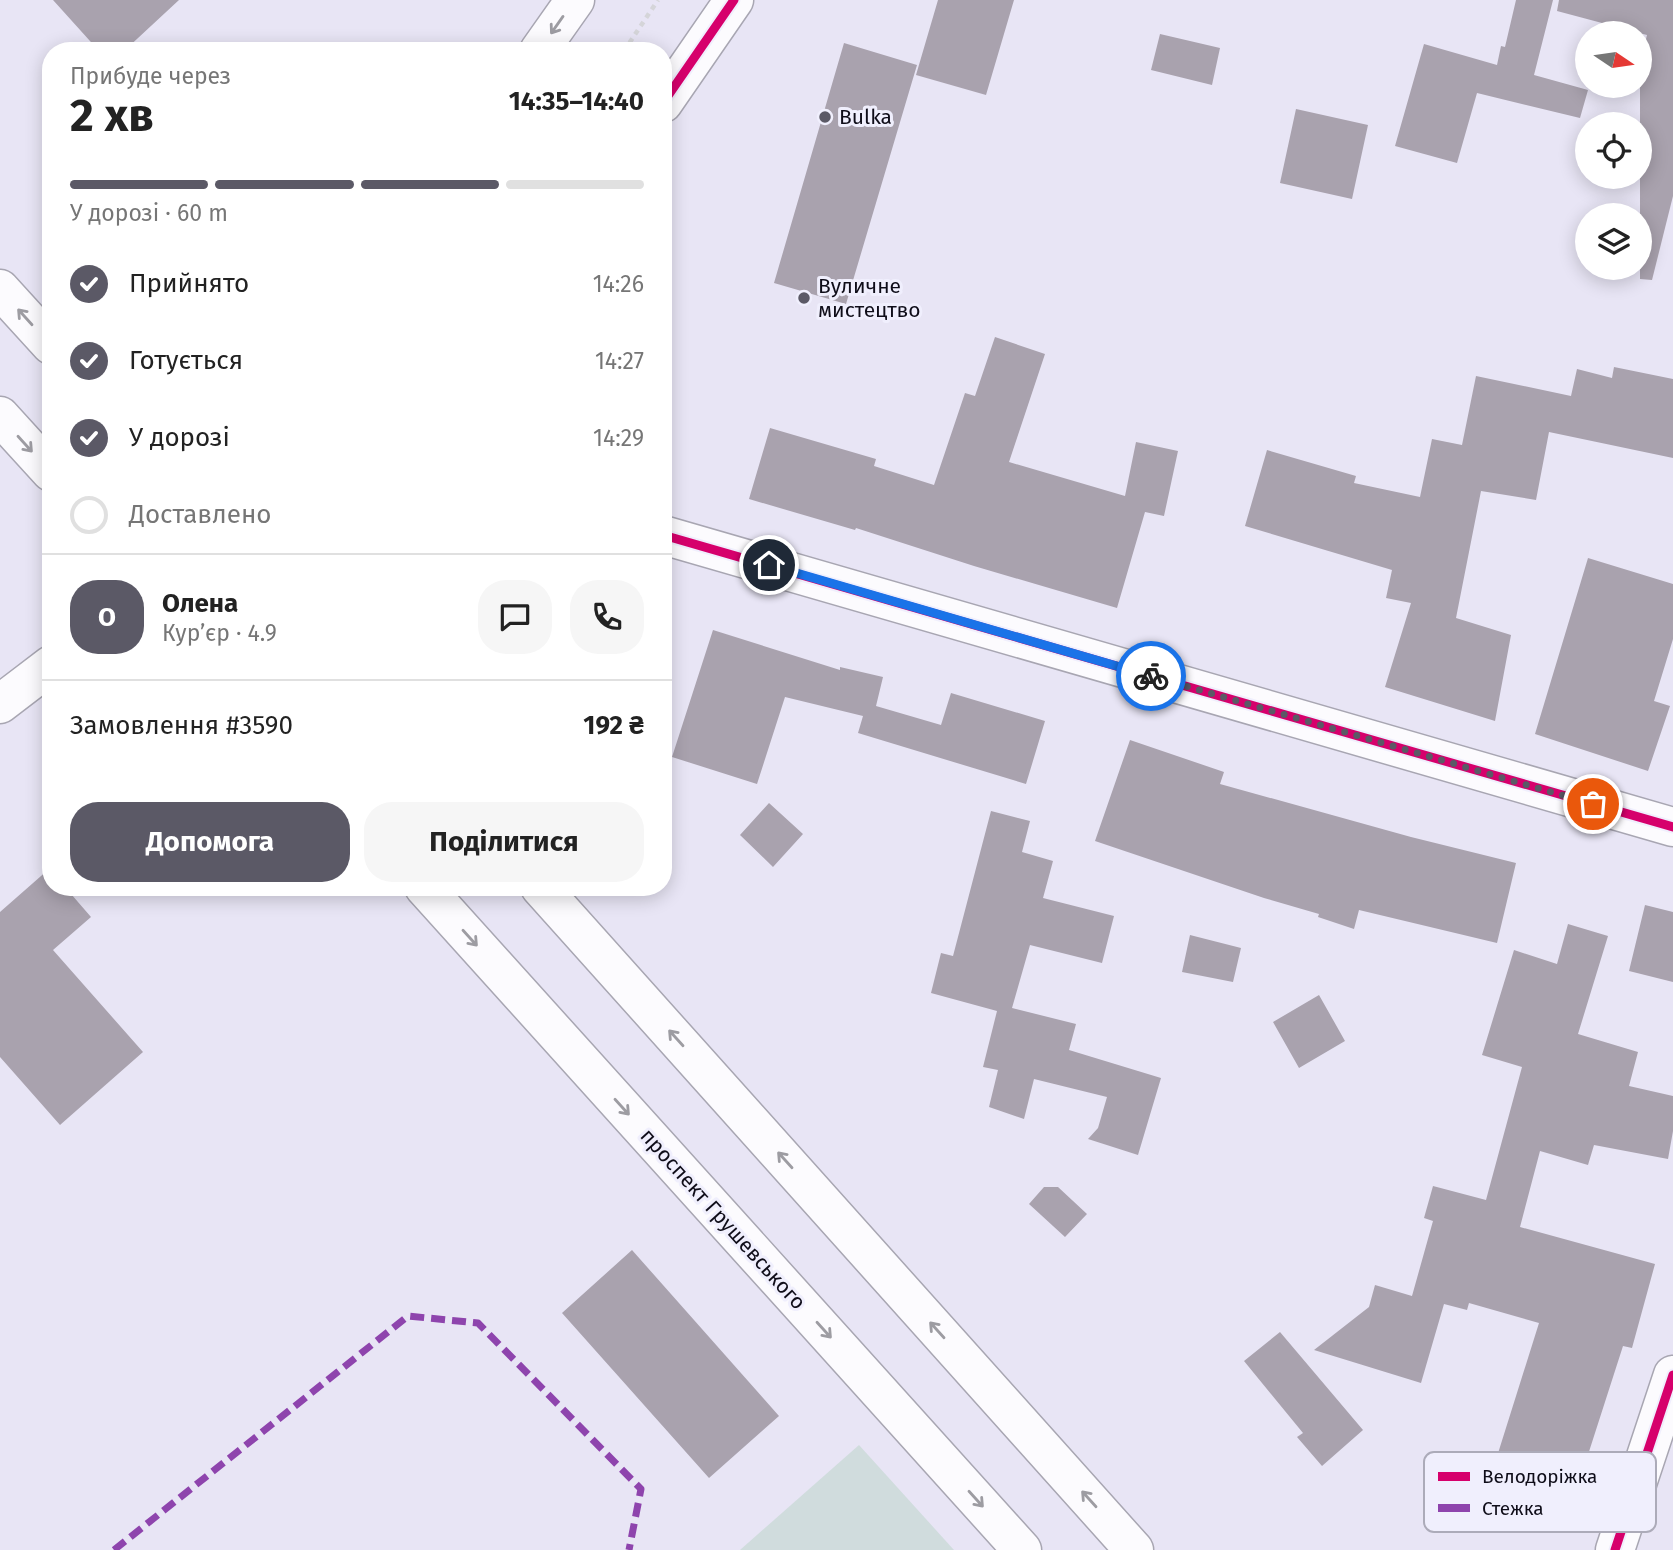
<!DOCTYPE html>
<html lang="uk">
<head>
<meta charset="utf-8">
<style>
	body { margin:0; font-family:"Fira Sans",sans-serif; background:#f6f6f6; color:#222; height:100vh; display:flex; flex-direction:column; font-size:26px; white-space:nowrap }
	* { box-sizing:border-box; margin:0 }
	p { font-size:23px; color:#767676 }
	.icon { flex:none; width:38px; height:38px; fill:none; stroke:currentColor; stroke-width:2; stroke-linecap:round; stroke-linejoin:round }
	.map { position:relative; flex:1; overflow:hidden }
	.drawer { position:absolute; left:42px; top:42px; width:630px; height:854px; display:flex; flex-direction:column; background:#fff; border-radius:28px; box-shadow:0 4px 18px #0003 }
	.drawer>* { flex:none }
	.needle { width:46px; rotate:103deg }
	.tools { position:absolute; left:1575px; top:21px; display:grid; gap:14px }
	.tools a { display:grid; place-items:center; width:77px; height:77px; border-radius:50%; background:#fff; box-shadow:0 4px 18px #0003; font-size:35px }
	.pin { position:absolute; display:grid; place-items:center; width:60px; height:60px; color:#fff; margin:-30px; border:4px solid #fff; border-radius:50%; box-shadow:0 2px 7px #0007 }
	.courier { position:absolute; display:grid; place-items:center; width:70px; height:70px; margin:-35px; border:5px solid #1a73e8; border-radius:50%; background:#fff; color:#222; box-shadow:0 2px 9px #0007 }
	.summary em { font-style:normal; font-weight:700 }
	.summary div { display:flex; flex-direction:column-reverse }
	.summary { display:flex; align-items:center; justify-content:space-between; height:119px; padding:0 28px }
	h1 { font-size:46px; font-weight:700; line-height:52px }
	.bar { display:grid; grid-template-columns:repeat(4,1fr); gap:10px 7px; align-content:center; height:84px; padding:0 28px }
	.bar i { height:9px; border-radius:5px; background:#e0e0e0 }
	.bar .on { background:#5b5966 }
	.bar p { grid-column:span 4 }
	.line { display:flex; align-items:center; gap:18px; padding:0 28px; border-top:2px solid #e0e0e0 }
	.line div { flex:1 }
	.round { display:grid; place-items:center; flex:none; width:74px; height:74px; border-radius:28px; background:#f6f6f6 }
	ol { padding:0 28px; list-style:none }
	li { display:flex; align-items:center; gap:21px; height:77px }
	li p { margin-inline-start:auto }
	li .icon { padding:7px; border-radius:50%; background:#5b5966; color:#fff; stroke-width:4 }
	li:last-child { color:#767676 }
	li i { width:38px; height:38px; border:4px solid #e0e0e0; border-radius:50% }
	.cta { display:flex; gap:14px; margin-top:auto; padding:14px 28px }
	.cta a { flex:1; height:80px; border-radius:28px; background:#5b5966; color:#fff; font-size:28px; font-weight:700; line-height:80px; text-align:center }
	.cta a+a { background:#f6f6f6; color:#222 }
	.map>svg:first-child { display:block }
</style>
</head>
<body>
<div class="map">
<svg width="1673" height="1550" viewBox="0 0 1673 1550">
	<rect width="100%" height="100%" fill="#e8e5f5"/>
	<path fill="#d0dcdd" d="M859 1445 954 1550H740Z"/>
	<path fill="#a9a2ae" d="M53 0H179L124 51H99Z
		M938 0H1014L986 95 916 75Z
		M1516 0H1553L1534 75 1588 90 1580 118 1477 93 1457 163 1395 146 1424 44 1497 65 1501 46 1505 47Z
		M1559 0H1673V196L1652 280 1640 279V65L1647 35 1557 11Z
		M1160 34 1220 48 1212 85 1151 70Z
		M844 43 917 65 846 304 774 283Z
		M1296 109 1368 125 1352 199 1280 183Z
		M995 337 1045 354 1009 462 1125 496 1136 442 1178 451 1164 516 1145 512 1117 608 974 566 856 528 855 530 749 499 770 428 876 459 874 466 934 485 965 393 975 396Z
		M1614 367 1673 379V458L1549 432 1536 500 1481 491 1456 618 1511 635 1495 721 1385 687 1411 603 1386 598 1392 570 1245 526 1267 450 1356 476 1354 483 1420 497 1432 439 1462 445 1476 376 1571 396 1577 369 1612 378Z
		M1588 558 1673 584V639L1654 701 1670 706 1648 771 1535 734Z
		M713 630 840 670V667L883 677 876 706 941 725 951 693 1045 721 1026 784 858 733 863 716 785 697 757 784 672 757Z
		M1130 740 1224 772 1220 784 1411 837 1516 863 1497 943 1359 910 1354 929 1318 917 1319 914 1264 898 1095 841Z
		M769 803 803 834 773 867 740 835Z
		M991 811 1030 821 1022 852 1053 861 1043 898 1114 916 1102 963 1030 945 1012 1008 1076 1024 1069 1050 1161 1078 1138 1155 1088 1139 1098 1128 1107 1097 1034 1079 1024 1119 989 1107 998 1070 983 1067 997 1011 931 993 941 953 953 956Z
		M49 869 51 871V887H65L91 917 53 950 143 1052 60 1125 0 1057V912Z
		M1645 905 1673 912V982L1629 971Z
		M1568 924 1608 936 1578 1034 1638 1052 1629 1086 1673 1096V1131L1668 1159 1594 1145 1588 1165 1540 1151 1520 1227 1655 1264 1632 1348 1623 1346 1576 1492 1494 1466 1539 1323 1469 1303 1467 1310 1444 1304 1421 1383 1314 1350 1369 1307 1375 1285 1412 1296 1433 1221 1424 1218 1433 1186 1486 1200 1522 1067 1482 1055 1514 950 1557 964Z
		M1190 935 1241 948 1233 982 1182 972Z
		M1319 995 1345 1041 1299 1068 1273 1022Z
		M1044 1187H1058L1087 1214 1065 1237 1029 1204Z
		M632 1250 779 1416 709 1478 562 1313Z
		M1280 1332 1363 1430 1322 1466 1297 1437 1303 1433 1244 1361Z"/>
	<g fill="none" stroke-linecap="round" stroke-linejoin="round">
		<g stroke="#a8a6b2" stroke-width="41">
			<path id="street" d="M539 51 575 0
				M663 103 734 0
				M663 535 1673 827
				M0 704 51 665
				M1615 1550 1673 1375"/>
		</g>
		<g stroke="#a8a6b2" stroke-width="41">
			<path id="secondary" d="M0 289 51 345
				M0 416 51 472
				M424 887 1022 1550
				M540 887 1134 1550"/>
		</g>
		<path stroke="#d5d5d9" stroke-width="4.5" stroke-dasharray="5 5" stroke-linecap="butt" d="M624 51 658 0"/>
		<use href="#street" stroke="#fcfbfe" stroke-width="38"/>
		<use href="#secondary" stroke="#fcfbfe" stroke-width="38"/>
		<path stroke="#8e44ad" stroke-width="7" stroke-dasharray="14 7" stroke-linecap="butt" d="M114 1550 408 1316 478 1323 641 1489 629 1550"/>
		<g stroke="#f0effd" stroke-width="13">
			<path id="cycleway" d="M663 103 734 0
				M663 535 1673 827
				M1615 1550 1673 1375"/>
		</g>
		<use href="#cycleway" stroke="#d6006c" stroke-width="9"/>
	</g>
	<defs><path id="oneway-shaft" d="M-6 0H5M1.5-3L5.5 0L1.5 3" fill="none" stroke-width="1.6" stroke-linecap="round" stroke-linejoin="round" transform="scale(1.75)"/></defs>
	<g stroke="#9d9ca2">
		<use href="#oneway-shaft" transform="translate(557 25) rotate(125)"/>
		<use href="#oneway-shaft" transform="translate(25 317) rotate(-132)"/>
		<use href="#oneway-shaft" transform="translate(25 444) rotate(48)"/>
		<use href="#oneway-shaft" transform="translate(470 938) rotate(48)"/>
		<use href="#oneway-shaft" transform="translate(676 1038) rotate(-132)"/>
		<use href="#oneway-shaft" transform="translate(622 1107) rotate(48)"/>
		<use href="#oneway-shaft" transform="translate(785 1160) rotate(-132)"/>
		<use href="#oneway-shaft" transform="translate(824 1330) rotate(48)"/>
		<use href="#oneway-shaft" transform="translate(937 1330) rotate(-132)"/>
		<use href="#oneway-shaft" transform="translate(976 1499) rotate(48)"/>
		<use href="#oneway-shaft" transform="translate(1089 1499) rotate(-132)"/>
	</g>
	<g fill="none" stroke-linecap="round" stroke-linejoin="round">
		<path stroke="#5b5966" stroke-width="7" stroke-dasharray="0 12.6" d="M1151 676 1593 804"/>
		<path stroke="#1a73e8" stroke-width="9" d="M769 565 1151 676"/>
	</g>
	<g fill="#5b5966" stroke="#f0effd" stroke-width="2.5">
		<circle cx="825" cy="117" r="7"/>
		<circle cx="804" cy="298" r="7"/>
	</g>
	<g text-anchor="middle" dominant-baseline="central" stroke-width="6" stroke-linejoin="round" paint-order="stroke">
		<g font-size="21" fill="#0f0d19" stroke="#f0effd" text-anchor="start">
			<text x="839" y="117">Bulka</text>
			<text x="818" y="286">Вуличне<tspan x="818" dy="24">мистецтво</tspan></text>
		</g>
		<g font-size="21" fill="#0f0d19" stroke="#f0effd">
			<text transform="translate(723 1219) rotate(48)">проспект Грушевського</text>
		</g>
	</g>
	<rect x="1424" y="1452" width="232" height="80" rx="10" fill="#f0effd" stroke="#acabb9" stroke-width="2"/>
	<rect x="1438" y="1472" width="32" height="9" fill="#d6006c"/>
	<rect x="1438" y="1504" width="32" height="8" fill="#8e44ad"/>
	<g font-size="19" fill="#0f0d19">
		<text x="1482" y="1483">Велодоріжка</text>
		<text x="1482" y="1515">Стежка</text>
	</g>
</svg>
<div class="tools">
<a><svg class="needle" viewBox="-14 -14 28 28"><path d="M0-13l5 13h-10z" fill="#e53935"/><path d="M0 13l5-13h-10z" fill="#767676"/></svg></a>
<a><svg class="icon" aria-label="locate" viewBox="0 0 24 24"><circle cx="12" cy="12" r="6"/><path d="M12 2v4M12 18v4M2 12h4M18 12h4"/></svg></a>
<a><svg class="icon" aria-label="layers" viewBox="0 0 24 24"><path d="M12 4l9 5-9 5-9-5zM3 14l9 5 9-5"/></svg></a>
</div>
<div class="pin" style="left:1593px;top:804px;background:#ea580c"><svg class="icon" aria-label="bag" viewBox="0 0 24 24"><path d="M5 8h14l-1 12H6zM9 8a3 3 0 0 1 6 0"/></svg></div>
<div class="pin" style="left:769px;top:565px;background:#1f2937"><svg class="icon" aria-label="home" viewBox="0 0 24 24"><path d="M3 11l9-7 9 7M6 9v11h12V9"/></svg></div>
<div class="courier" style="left:1151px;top:676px"><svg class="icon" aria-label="bike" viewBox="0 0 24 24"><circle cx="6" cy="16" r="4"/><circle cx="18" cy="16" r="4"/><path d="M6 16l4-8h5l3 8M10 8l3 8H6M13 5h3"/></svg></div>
<section class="drawer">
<div class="summary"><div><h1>2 хв</h1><p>Прибуде через</p></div><em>14:35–14:40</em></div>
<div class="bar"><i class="on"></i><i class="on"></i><i class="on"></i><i></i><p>У дорозі · 60 m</p></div>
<ol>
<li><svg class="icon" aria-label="check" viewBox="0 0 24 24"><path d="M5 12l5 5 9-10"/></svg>Прийнято<p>14:26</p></li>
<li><svg class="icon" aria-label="check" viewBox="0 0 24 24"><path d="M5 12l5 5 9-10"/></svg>Готується<p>14:27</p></li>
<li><svg class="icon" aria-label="check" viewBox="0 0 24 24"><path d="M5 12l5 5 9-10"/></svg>У дорозі<p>14:29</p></li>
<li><i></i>Доставлено</li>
</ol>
<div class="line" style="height:126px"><b class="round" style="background:#5b5966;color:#fff">О</b><div><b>Олена</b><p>Кур’єр · 4.9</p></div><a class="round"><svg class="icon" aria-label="chat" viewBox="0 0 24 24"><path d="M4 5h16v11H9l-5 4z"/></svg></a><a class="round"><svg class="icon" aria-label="phone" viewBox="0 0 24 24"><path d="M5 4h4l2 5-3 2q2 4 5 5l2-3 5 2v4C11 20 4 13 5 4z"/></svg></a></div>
<div class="line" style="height:91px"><div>Замовлення #3590</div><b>192 ₴</b></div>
<div class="cta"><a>Допомога</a><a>Поділитися</a></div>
</section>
</div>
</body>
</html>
